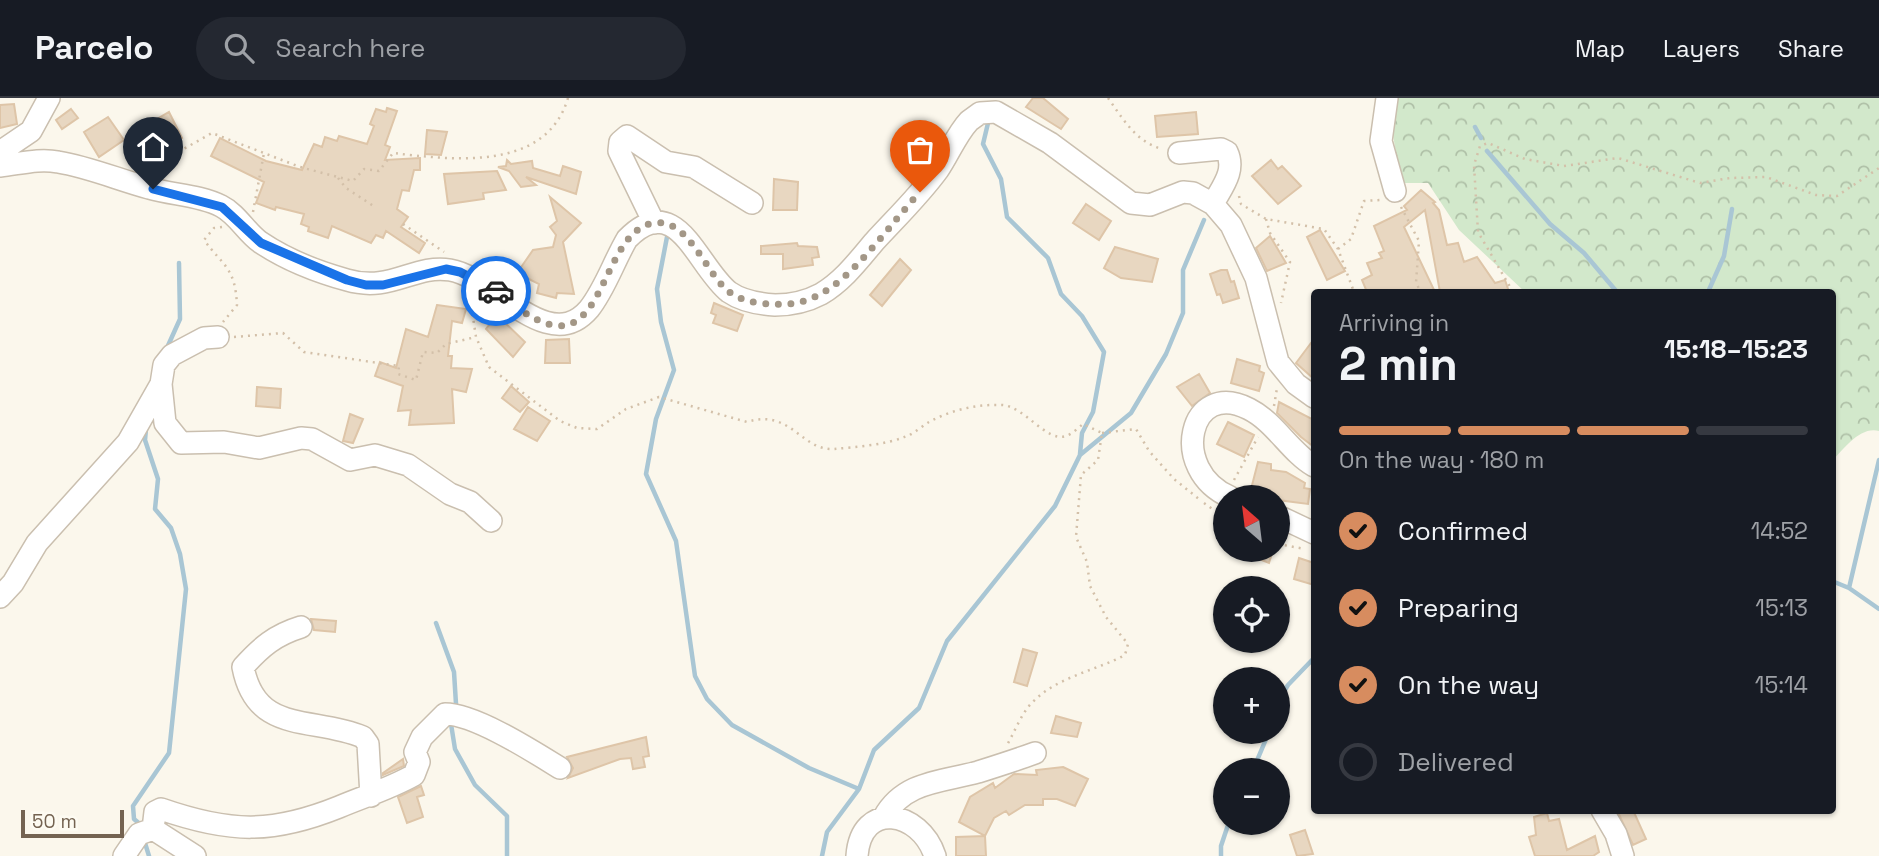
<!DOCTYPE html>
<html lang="en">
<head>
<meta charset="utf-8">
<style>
	body { margin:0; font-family:"Space Grotesk",sans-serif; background:#242831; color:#f1f3f6; height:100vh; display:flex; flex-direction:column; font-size:26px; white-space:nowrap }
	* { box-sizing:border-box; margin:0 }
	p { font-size:23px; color:#9ea1a6 }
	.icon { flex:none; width:38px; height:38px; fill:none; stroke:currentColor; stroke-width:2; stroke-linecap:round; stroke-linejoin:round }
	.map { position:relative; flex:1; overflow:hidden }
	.sheet { position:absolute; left:1311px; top:191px; width:525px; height:525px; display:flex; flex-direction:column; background:#171b24; border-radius:7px; box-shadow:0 2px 5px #0004 }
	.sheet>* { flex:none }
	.needle { width:46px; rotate:332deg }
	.fabs { position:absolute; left:1213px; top:387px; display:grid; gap:14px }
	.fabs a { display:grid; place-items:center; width:77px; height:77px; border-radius:50%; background:#171b24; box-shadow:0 2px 5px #0004; font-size:35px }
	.scale { position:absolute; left:21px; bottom:18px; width:103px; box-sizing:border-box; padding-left:7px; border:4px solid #746351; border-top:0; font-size:19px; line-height:24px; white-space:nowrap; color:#746351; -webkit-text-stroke:5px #fdfbf2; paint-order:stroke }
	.pin { position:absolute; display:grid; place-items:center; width:60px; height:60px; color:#fff; margin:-72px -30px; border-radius:50% 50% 50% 0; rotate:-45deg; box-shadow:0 0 7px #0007 }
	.pin .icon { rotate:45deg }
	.courier { position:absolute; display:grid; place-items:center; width:70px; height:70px; margin:-35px; border:5px solid #1a73e8; border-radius:50%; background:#fff; color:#222; box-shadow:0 2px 9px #0007 }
	.overview em { font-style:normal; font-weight:600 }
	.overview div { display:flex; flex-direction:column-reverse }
	.overview { display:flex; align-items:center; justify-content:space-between; height:119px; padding:0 28px }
	h1 { font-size:46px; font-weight:600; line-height:52px }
	.bar { display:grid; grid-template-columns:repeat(4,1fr); gap:10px 7px; align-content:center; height:84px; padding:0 28px }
	.bar i { height:9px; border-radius:5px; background:#363941 }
	.bar .active { background:#d78c5f }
	.bar p { grid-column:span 4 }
	ol { padding:0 28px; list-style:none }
	li { display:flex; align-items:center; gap:21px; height:77px }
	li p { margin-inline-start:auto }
	li .icon { padding:7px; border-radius:50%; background:#d78c5f; color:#111; stroke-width:4 }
	li:last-child { color:#9ea1a6 }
	li i { width:38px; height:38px; border:4px solid #363941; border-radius:50% }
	header { display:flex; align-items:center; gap:42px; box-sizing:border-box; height:98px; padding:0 35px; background:#171b24; border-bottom:2px solid #363941 }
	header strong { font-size:33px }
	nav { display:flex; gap:38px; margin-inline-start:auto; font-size:24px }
	.search { width:490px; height:63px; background:#242831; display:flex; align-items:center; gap:18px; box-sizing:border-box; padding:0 24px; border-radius:38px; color:#9ea1a6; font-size:26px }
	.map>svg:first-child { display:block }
</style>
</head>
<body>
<header>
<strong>Parcelo</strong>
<div class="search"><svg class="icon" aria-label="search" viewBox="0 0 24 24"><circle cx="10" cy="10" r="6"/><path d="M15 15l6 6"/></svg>Search here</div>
<nav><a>Map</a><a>Layers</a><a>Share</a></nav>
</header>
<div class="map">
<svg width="1879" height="758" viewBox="0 0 1879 758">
	<defs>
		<pattern id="forest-crowns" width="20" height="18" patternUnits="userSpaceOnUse" patternTransform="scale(1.75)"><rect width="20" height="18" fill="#d2e8cb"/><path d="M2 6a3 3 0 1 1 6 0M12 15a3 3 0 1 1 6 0" fill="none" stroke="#afc0a7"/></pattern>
	</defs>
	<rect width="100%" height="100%" fill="#fbf7ec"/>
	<path fill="url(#forest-crowns)" d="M1394 0H1879V333C1860 328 1844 351 1832 363V194H1525L1459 132 1428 85H1401L1391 25Z"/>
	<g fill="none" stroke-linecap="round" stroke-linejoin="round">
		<path stroke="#a9c6d4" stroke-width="4.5" d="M989 21 983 46 1001 81 1007 119 1048 160 1061 196 1082 218 1104 254 1093 314 1082 335 1080 356
			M1475 29 1481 40
			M1487 53 1550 126 1584 155 1617 194
			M667 139 657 191 661 224 674 272 656 321 646 376 676 443 695 578 707 601 732 627 809 670 859 691
			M1708 194 1724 158 1732 111
			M166 252 180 221 179 165
			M1832 483 1849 490 1879 511
			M1849 490 1879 362
			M436 525 454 574 456 606
			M1278 603 1288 587 1314 560
			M451 626 455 651 475 687 507 718V758
			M1253 672 1269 634
			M141 727 134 721 133 708 169 655 186 491 180 456 171 430 155 411 158 381 145 342 146 331
			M145 745 149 758
			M822 758 827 734 859 691 874 652 919 610 947 543 1055 408 1080 357 1131 315 1166 256 1183 215V172L1204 122
			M1221 758V748L1229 724"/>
	</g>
	<path fill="#e8d7c1" stroke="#dec5a8" stroke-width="2" d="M1033 0H1043L1068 21 1061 31 1026 9Z
		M14 6 17 26 0 30V7Z
		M387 10 397 13 385 47 390 49 385 62 420 60V72H414L409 93 402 92 397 111 408 119 401 129 425 145 419 155 386 133 383 140 376 137 371 145 332 128 328 140 308 133 309 129 301 126 304 116 276 109 275 112 256 105 264 84 211 58 220 40 266 63 302 72 314 46 322 49 325 39 337 43 339 38 367 46 374 28 370 26 376 11 386 14Z
		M71 11 78 20 62 31 56 22Z
		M169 14 182 40 161 53 145 28Z
		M1196 14 1198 36 1157 39 1155 18Z
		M108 19 124 42 99 59 84 34Z
		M427 32 447 34 441 57 425 56Z
		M507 62 511 66 532 63 533 70 560 78 563 68 581 74 576 96 526 79 536 87 521 89 509 73 498 69 506 68Z
		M1271 62 1278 71 1282 68 1301 88 1278 106 1252 78Z
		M497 73 506 92 483 95 484 101 448 106 444 76Z
		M774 81 798 84 797 112H773Z
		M1421 92 1435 104 1433 105 1439 112 1447 147 1458 145 1464 164 1477 159 1495 185 1505 182 1509 194H1440L1425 112 1404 129 1435 194H1367L1362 182 1372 177 1367 165 1382 160 1379 155 1384 153 1374 128 1407 112 1404 108Z
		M550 99 581 125 563 144 574 196 557 195 556 200 537 195 539 186 517 175 533 152 553 149 556 137 550 129 557 123Z
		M1086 106 1111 123 1099 142 1073 125Z
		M1320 132 1345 173 1327 182 1307 139Z
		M1270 138 1286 165 1267 173 1256 150Z
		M797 145 798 148 817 149 819 159 812 160 813 167 783 171V156H761V148Z
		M1115 149 1158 161 1152 184 1121 180 1104 170Z
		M900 161 911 172 882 208 870 197Z
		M1221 172H1227L1231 184 1234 183 1239 200 1223 205 1220 196 1217 197 1210 176Z
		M714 205 743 217 737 233 713 225 716 217 711 215Z
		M437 207 466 211 462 225 452 223 448 258H452L451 270 472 271 466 294 452 291 454 325 409 327 411 312 398 313 403 288 375 278 380 264 396 270 406 231 428 239Z
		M497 217 525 244 513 259 486 231Z
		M569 241 570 265H545L546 242Z
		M1314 241V281L1296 265Z
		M1237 261 1260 268 1259 273 1264 275 1259 293 1231 285Z
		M1199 276 1210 295 1192 308 1177 289Z
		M511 288 529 304 520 314 502 300Z
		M257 289 281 291 280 310 256 308Z
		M1279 304 1314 322V349L1301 339 1277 315Z
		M528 309 550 323 537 343 514 331Z
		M350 316 363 321 353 345 343 343Z
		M1228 324 1254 337 1244 359 1217 346Z
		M1258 364 1271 366V372L1286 374 1305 385 1304 390 1310 391 1308 406 1278 402V399H1249Z
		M1236 452H1273L1269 465Z
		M1299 460 1314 465V487L1294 481Z
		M311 521 336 523 335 534 314 532Z
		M1023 551 1037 555 1027 588 1014 584Z
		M1056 618 1081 625 1077 639 1051 635Z
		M646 639 649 658 643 659 645 669 633 671 631 660 620 661 568 680 573 670 567 659Z
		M403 661 404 668 383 677V675Z
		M1063 669 1088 681 1075 708 1057 701H1043V707H1025L1009 717 1006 713 994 720 985 738 959 724 970 699 993 685 995 690 1014 676 1037 677 1036 672Z
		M421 688 424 697 417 699 423 719 407 725 398 699Z
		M1617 712H1633L1646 741 1633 747Z
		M1547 715 1549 723 1559 721 1567 752 1595 738 1599 754 1593 758H1535L1529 739 1536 737 1534 719Z
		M1305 732 1313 756 1297 758 1290 737Z
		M985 738 986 758H956V739Z"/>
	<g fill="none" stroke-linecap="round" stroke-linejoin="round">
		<g stroke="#cabfaf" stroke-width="24">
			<path id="minor" d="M1387 0 1381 43 1395 93
				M0 54 31 33 49 0
				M1179 55 1221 51 1227 54C1236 73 1222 89 1213 106
				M0 68C19 66 39 60 58 64 89 69 119 82 149 90 173 97 199 97 221 108 237 116 246 134 260 144 285 161 318 174 347 182 391 195 414 166 450 172 494 179 548 259 589 211 605 191 614 163 627 141 677 90 697 169 729 194 742 203 759 206 775 207 791 207 806 204 821 196 843 183 858 163 874 144 896 120 919 98 938 72 949 56 956 37 969 23L980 15 996 14 1050 45 1131 105 1150 107 1183 94 1193 95 1213 106 1231 127 1256 180 1278 264 1296 286 1314 299
				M654 125 619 53 620 44 627 38 666 64 694 69 752 105
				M161 286 165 325 181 345 224 344 259 350 301 340 312 341 350 362 375 357 408 367 450 396 470 404 491 423
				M1230 399C1168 372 1189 280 1249 311 1275 324 1290 354 1314 368
				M1278 418 1314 435
				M0 499 13 485 37 445 128 344 161 286 164 267 172 257 204 240 218 239
				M301 529C275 537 261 549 243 569 256 637 312 618 363 639L368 646 371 698
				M1602 712 1616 736 1623 758
				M884 719C904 683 942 684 978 674 997 668 1016 662 1035 655
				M124 758 139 736 153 731
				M195 758 153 731 155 714 161 711C230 735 272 736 339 709 365 698 389 691 414 677L419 664 415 654 422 639 445 616C475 616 534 654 560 670
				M857 758C861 702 920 712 935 758"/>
		</g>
		<path stroke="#d3c0a9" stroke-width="2.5" stroke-dasharray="2 5" stroke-linecap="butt" d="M1108 0C1123 21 1136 44 1162 51
			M148 71 212 35 300 69 353 83 364 71 379 73 393 55C453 62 546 74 568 0
			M338 80 346 90 375 109
			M1239 98 1241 106 1266 121 1324 131 1338 151 1354 194
			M1401 109 1419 143 1416 185 1421 194
			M253 114 264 55
			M1266 121 1270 135 1290 164 1281 205
			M403 126 444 154
			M222 129 214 130 204 142C224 169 235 169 237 207L223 224
			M1338 151 1351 141 1364 103 1381 102
			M1513 194 1478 134 1474 67 1480 48 1488 45 1525 61 1564 68 1618 60 1700 85 1730 80 1766 79 1816 97 1837 98 1879 70
			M466 196 472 213 476 239 489 269 560 323 577 330 597 331 626 311 659 299 747 324C791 310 801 353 834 351 856 349 886 347 907 338 915 335 922 328 929 324 951 312 977 306 1001 307 1024 307 1046 345 1066 338 1072 336 1078 330 1083 326L1102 335 1098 362 1081 377 1076 439 1087 464 1090 488 1106 519 1128 546 1125 557C1093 574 1054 579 1029 608 1020 619 1014 635 1007 647
			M234 239 283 235 304 254 399 268 398 276 416 282 423 254 437 255 446 246 476 239
			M1274 308 1277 290
			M1102 335 1136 331 1149 353 1174 381 1199 401
			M1234 382 1258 339
			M1204 405 1225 420
			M1278 446 1305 451"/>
		<use href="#minor" stroke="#fff" stroke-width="21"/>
	</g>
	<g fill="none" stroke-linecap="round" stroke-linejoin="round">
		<path stroke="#a39787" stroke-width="7" stroke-dasharray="0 12.6" d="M496 193C511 204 527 219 545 225 605 247 603 134 653 125 688 119 705 174 728 193 741 203 758 206 773 206 796 208 815 201 833 188 863 166 894 122 920 94"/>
		<path stroke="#1a73e8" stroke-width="9" d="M153 91 222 109 261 145 347 182 366 187H383L446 171 460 174 496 193"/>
	</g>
</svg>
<div class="fabs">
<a><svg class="needle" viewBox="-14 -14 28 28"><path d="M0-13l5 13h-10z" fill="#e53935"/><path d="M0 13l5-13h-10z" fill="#9ea1a6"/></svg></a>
<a><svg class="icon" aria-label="locate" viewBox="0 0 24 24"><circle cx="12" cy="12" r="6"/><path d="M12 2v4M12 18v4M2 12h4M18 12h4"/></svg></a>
<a>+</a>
<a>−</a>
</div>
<div class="scale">50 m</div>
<div class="pin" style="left:920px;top:94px;background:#ea580c"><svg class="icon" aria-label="bag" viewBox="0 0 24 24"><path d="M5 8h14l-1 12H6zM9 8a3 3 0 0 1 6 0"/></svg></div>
<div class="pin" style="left:153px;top:91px;background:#1f2937"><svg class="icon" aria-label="home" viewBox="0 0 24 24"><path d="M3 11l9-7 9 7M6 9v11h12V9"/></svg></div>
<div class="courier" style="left:496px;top:193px"><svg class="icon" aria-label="car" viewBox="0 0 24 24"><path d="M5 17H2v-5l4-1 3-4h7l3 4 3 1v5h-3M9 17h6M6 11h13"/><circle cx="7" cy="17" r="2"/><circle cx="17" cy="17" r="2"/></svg></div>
<section class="sheet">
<div class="overview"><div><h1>2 min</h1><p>Arriving in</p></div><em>15:18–15:23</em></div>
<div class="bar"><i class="active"></i><i class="active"></i><i class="active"></i><i></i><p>On the way · 180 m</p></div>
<ol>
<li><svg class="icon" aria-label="check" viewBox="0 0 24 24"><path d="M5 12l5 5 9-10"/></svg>Confirmed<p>14:52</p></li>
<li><svg class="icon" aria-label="check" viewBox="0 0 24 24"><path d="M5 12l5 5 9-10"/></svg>Preparing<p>15:13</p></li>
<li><svg class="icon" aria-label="check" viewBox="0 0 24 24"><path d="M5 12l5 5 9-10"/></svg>On the way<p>15:14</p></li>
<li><i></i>Delivered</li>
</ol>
</section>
</div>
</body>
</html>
